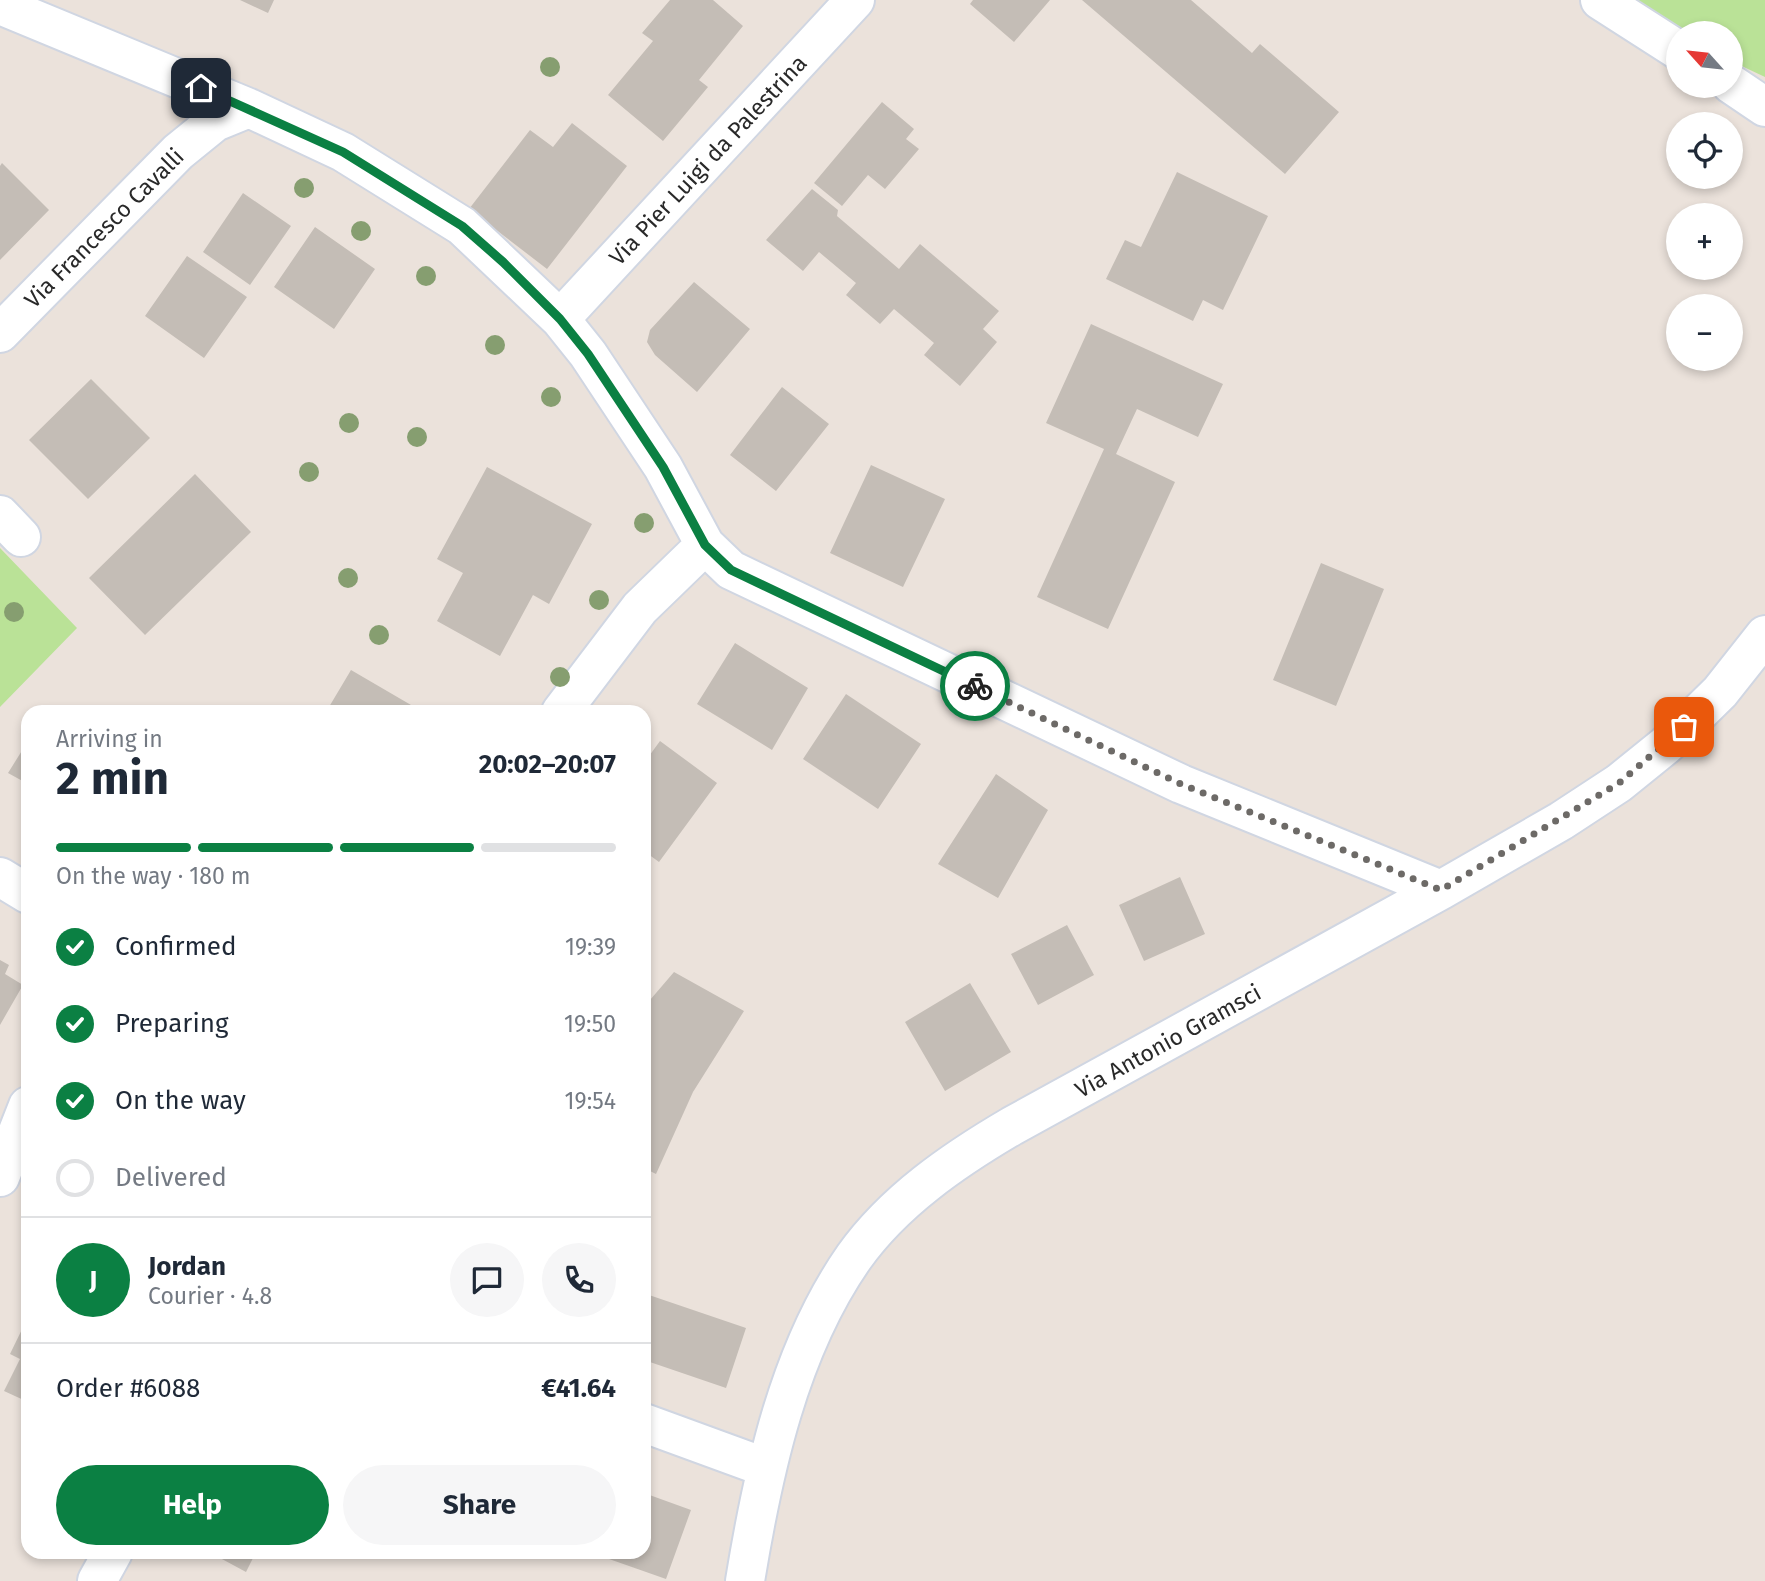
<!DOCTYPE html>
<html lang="en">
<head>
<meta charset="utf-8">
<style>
	body { margin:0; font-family:"Fira Sans",sans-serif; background:#f6f6f7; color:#1f2937; height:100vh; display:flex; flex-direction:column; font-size:26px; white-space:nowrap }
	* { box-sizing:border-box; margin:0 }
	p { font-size:23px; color:#747a83 }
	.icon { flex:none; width:38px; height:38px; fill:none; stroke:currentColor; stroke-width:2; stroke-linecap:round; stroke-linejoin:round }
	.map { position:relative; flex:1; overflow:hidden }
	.panel { position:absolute; left:21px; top:705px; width:630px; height:854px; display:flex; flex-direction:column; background:#fff; border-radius:21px; box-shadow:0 4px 10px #0003 }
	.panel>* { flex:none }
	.needle { width:46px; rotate:297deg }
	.fabs { position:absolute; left:1666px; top:21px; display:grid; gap:14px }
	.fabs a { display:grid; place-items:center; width:77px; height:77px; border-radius:50%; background:#fff; box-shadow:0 4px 10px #0003; font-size:35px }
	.pin { position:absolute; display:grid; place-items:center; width:60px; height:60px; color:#fff; margin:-30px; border-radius:14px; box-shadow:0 4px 10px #0006 }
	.courier { position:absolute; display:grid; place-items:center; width:70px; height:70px; margin:-35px; border:5px solid #0b8043; border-radius:50%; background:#fff; color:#222; box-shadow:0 2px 9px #0007 }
	.head em { font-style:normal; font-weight:700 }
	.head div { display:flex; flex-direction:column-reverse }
	.head { display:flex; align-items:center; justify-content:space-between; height:119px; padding:0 35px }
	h1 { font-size:46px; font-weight:700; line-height:52px }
	.bar { display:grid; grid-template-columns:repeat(4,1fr); gap:10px 7px; align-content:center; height:84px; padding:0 35px }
	.bar i { height:9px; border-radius:5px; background:#e0e1e3 }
	.bar .on { background:#0b8043 }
	.bar p { grid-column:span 4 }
	.line { display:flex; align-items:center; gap:18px; padding:0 35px; border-top:2px solid #e0e1e3 }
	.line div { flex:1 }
	.round { display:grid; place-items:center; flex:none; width:74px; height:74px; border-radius:37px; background:#f6f6f7 }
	ol { padding:0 35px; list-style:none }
	li { display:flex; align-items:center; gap:21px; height:77px }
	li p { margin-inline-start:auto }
	li .icon { padding:7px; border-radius:50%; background:#0b8043; color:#fff; stroke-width:4 }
	li:last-child { color:#747a83 }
	li i { width:38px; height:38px; border:4px solid #e0e1e3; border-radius:50% }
	.primary-button { display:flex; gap:14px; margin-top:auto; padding:14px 35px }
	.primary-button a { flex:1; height:80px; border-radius:42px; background:#0b8043; color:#fff; font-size:28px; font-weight:700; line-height:80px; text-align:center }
	.primary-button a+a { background:#f6f6f7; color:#1f2937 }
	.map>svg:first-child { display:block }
</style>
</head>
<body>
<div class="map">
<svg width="1765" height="1581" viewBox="0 0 1765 1581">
	<rect width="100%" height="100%" fill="#ebe2db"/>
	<path fill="#bae297" d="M1627 0H1765V77L1731 61V33H1680Z
		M0 548 77 628 0 707Z"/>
	<path fill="#c4bdb6" d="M240 0H274L268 13Z
		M670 0H713L743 26 699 80 708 87 663 141 608 95 653 41 642 33Z
		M973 0H1050L1014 42 970 4Z
		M1082 0H1191L1252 53 1260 44 1339 112 1285 174Z
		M882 102 914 129 906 139 919 149 885 189 868 175 842 206 814 183Z
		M572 123 627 166 547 269 469 209 530 130 553 147Z
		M2 163 49 210 0 260V166Z
		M1177 172 1268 216 1223 310 1203 300 1193 321 1106 279 1125 240 1141 247Z
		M812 189 838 210 837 216 899 269 920 244 999 311 983 329 997 342 960 386 924 355 934 343 894 309 880 324 846 295 856 283 819 252 803 271 766 240Z
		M243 193 291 226 250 285 203 252Z
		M315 227 375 269 334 329 274 287Z
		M187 256 247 297 204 358 145 316Z
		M694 282 750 329 697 392 655 355 647 342 650 330Z
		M1091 324 1223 384 1198 437 1137 409 1116 454 1175 482 1108 629 1037 597 1104 449 1046 423Z
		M91 379 150 438 88 499 29 440Z
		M782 387 829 424 776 491 730 455Z
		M871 465 945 499 903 587 830 553Z
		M487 467 592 524 549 604 533 595 500 656 437 621 463 573 437 559Z
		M195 474 251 532 145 635 89 578Z
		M1321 563 1384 589 1336 706 1273 680Z
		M735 643 808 688 772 750 697 704Z
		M351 670 411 705 407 712H326Z
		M846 694 921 744 878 809 803 759Z
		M28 741V784L8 773Z
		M660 741 717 783 659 862 644 851V763Z
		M996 774 1048 810 998 898 938 864Z
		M1180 877 1205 934 1144 961 1119 905Z
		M1067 925 1094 975 1038 1005 1011 954Z
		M0 960 9 965 5 974 23 985 0 1025Z
		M674 972 744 1011 693 1092 656 1174 644 1168V1007Z
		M970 983 1011 1052 945 1091 905 1022Z
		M649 1295 746 1328 726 1388 644 1360V1311Z
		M28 1317V1402L4 1391 20 1359 10 1354Z
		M644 1493 691 1510 666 1579 592 1553 644 1552Z
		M209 1552H256L246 1572Z"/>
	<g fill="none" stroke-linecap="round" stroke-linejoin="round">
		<g stroke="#d0d6e2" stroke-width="42">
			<path id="minor" d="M1600 0 1678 50
				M0 5 249 108 343 152 462 226 560 319 588 354 663 467 705 545 731 570 1181 784 1441 890
				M1731 84 1765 107
				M560 319 855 0
				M0 333 178 152 215 122 249 108
				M0 515 21 537
				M561 712 640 608 705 545
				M0 877 28 894
				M0 1177 28 1106
				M644 1423 767 1468
				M97 1581 113 1552
				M745 1581C763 1471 789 1350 854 1257 894 1201 954 1160 1012 1126L1441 890 1561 821 1619 783 1666 745 1720 692 1765 635"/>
		</g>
		<use href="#minor" stroke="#fff" stroke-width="38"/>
	</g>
	<g fill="#869e70">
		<circle cx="550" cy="67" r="10"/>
		<circle cx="304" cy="188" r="10"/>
		<circle cx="361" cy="231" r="10"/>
		<circle cx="426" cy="276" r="10"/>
		<circle cx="495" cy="345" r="10"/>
		<circle cx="551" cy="397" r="10"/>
		<circle cx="349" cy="423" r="10"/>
		<circle cx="417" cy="437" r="10"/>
		<circle cx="309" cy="472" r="10"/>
		<circle cx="644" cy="523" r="10"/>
		<circle cx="348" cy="578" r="10"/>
		<circle cx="599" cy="600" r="10"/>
		<circle cx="14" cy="612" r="10"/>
		<circle cx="379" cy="635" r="10"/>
		<circle cx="560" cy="677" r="10"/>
	</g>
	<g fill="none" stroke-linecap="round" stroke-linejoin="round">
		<path stroke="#6d6a67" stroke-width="7" stroke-dasharray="0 12.6" d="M975 686 1181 784 1441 890 1619 783 1684 727"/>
		<path stroke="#0b8043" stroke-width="9" d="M201 88 343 152 462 226 503 262 560 319 588 354 663 467 705 545 731 570 975 686"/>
	</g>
	<g text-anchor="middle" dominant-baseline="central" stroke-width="5" stroke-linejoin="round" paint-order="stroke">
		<g font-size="23" fill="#292929" stroke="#fff">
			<text transform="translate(708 160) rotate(-47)">Via Pier Luigi da Palestrina</text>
			<text transform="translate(104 228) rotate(-45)">Via Francesco Cavalli</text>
			<text transform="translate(1168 1041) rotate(-29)">Via Antonio Gramsci</text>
		</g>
	</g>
</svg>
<div class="fabs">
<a><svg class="needle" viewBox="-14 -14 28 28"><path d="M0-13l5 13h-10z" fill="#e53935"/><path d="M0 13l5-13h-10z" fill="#747a83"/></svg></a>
<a><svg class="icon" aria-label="locate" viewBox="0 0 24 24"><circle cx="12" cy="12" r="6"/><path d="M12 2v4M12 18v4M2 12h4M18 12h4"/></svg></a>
<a>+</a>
<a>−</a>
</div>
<div class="pin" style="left:1684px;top:727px;background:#ea580c"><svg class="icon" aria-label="bag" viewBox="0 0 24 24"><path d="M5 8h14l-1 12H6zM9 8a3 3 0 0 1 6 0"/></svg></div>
<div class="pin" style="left:201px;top:88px;background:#1f2937"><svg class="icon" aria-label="home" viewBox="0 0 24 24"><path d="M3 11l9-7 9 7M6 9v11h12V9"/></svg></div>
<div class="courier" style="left:975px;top:686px"><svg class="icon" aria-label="bike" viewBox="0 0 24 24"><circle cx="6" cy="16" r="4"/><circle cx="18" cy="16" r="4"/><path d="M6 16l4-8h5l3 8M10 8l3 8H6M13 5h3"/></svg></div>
<section class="panel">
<div class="head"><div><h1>2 min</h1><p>Arriving in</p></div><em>20:02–20:07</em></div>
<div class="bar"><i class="on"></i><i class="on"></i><i class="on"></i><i></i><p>On the way · 180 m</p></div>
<ol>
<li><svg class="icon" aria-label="check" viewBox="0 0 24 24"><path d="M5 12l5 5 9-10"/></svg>Confirmed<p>19:39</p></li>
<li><svg class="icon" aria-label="check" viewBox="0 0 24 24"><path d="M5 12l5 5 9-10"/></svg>Preparing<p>19:50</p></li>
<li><svg class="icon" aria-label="check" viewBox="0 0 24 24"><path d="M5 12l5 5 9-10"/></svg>On the way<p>19:54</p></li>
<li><i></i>Delivered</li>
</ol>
<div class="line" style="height:126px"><b class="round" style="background:#0b8043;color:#fff">J</b><div><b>Jordan</b><p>Courier · 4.8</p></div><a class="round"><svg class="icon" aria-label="chat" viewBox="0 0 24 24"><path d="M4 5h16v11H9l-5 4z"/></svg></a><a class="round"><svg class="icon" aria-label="phone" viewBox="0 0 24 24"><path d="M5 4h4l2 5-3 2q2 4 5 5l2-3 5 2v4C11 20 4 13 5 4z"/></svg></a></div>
<div class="line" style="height:91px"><div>Order #6088</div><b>€41.64</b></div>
<div class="primary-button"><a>Help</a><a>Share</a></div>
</section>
</div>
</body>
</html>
